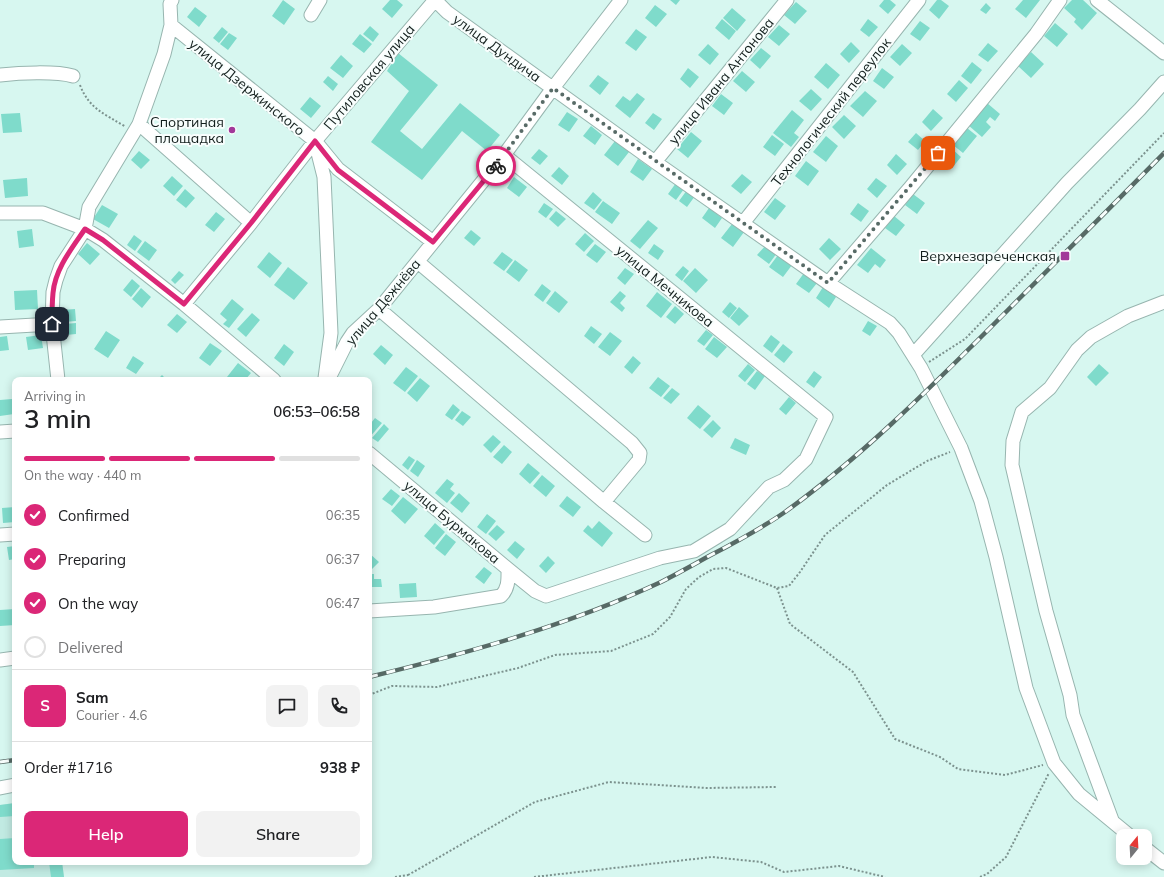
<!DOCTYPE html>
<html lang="en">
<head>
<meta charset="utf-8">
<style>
	body { margin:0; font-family:Mulish,sans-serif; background:#f2f2f2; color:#202124; height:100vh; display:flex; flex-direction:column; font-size:15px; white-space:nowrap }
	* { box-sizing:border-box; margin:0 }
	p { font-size:13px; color:#757577 }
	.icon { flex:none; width:22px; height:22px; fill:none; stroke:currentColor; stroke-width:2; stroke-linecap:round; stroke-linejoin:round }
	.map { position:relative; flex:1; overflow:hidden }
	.panel { position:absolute; left:12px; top:377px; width:360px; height:488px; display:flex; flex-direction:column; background:#fff; border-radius:8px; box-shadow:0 2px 10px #0003 }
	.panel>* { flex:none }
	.needle { width:26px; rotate:18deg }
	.buttons { position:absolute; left:1116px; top:829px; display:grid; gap:8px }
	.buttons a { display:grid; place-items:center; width:36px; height:36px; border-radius:8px; background:#fff; box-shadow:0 2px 10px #0003; font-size:20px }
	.pin { position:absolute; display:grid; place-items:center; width:34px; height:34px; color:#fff; margin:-17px; border-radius:8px; box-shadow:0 2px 6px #0006 }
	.courier { position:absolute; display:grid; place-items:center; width:40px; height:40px; margin:-20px; border:3px solid #db2777; border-radius:50%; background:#fff; color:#222; box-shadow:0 1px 5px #0007 }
	.headline em { font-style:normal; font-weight:600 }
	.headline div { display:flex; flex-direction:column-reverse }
	.headline { display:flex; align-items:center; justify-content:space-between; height:68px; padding:0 12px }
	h1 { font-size:26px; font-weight:600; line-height:30px }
	.bar { display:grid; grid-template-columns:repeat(4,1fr); gap:6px 4px; align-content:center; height:48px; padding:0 12px }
	.bar i { height:5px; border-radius:3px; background:#e0e0e0 }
	.bar .current { background:#db2777 }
	.bar p { grid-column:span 4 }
	.line { display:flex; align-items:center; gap:10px; padding:0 12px; border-top:1px solid #e0e0e0 }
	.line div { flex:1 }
	.round { display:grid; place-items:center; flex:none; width:42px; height:42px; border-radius:8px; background:#f2f2f2 }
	ol { padding:0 12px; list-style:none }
	li { display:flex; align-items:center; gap:12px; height:44px }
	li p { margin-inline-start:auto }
	li .icon { padding:4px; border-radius:50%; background:#db2777; color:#fff; stroke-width:4 }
	li:last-child { color:#757577 }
	li i { width:22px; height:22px; border:2px solid #e0e0e0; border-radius:50% }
	.action { display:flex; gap:8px; margin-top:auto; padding:8px 12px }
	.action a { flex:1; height:46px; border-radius:8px; background:#db2777; color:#fff; font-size:16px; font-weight:600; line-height:46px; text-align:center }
	.action a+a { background:#f2f2f2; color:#202124 }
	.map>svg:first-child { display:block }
</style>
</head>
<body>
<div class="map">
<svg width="1164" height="877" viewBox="0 0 1164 877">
	<rect width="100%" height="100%" fill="#d7f7f0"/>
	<path fill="#c1eae2" d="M15 803V862H62L64 877H0V805Z"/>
	<path fill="#7fdbcb" d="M283 0 295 9 284 25 272 16Z
		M390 0H397L403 5 392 18 382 9Z
		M670 0H680L676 5Z
		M884 0H890L896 5 888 14 879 6Z
		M937 0H941L949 6 939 19 929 10Z
		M1023 0H1040L1026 18 1015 9Z
		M1072 0H1083L1097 13 1082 30 1074 22 1076 19 1064 8Z
		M796 2 807 11 795 24 784 15Z
		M986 3 991 8 986 14 980 10Z
		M655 5 667 14 656 27 645 18Z
		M195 7 207 16 199 27 187 17Z
		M732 8 746 20 737 31 723 18Z
		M722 19 736 31 729 40 715 28Z
		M868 19 878 27 869 37 860 30Z
		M920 21 930 28 920 41 910 34Z
		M1055 23 1068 34 1057 47 1044 36Z
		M779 25 790 34 779 46 768 37Z
		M370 26 379 34 373 42 363 34Z
		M222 27 228 32 219 43 213 38Z
		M636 29 647 37 636 51 625 43Z
		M229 33 237 38 228 50 220 44Z
		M360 34 372 44 364 53 352 44Z
		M851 42 860 51 849 63 840 54Z
		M988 43 998 51 988 62 978 55Z
		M708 44 719 54 710 65 698 55Z
		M902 44 912 53 900 66 890 57Z
		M761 48 771 56 760 69 750 60Z
		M1031 52 1044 64 1031 78 1018 66Z
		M398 53 438 85 400 131 422 149 460 103 500 135 487 151 462 131 422 180 371 142 409 91 387 71Z
		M341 55 353 66 343 78 330 68Z
		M972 62 982 70 971 84 961 76Z
		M826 63 840 75 828 89 814 77Z
		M688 68 699 77 690 88 680 79Z
		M882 68 894 77 884 89 873 81Z
		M742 71 755 82 746 92 733 81Z
		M598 75 609 83 600 95 589 86Z
		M328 76 338 84 333 91 323 82Z
		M959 80 968 88 956 102 947 94Z
		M811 89 822 99 811 111 799 101Z
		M865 91 877 101 863 117 850 106Z
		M637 93 645 99 630 118 615 106 623 96 630 101Z
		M721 94 733 103 724 115 712 106Z
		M310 97 321 106 311 118 300 109Z
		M987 103 1000 114 995 121 990 117 986 122 991 127 982 137 968 125Z
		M933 109 943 118 931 131 922 122Z
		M792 110 804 120 794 133 799 137 791 147 773 133Z
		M567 112 578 119 569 132 558 125Z
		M20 113 22 132 3 133 1 114Z
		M653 113 662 119 654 130 645 123Z
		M844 115 856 126 844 139 832 127Z
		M591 126 602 135 595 145 583 136Z
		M967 128 977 136 963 153 953 145Z
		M691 132 702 141 688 158 677 149Z
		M916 133 925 141 918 150 908 142Z
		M772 135 784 144 775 156 763 147Z
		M826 136 838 146 826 162 813 152Z
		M615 141 629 152 618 166 604 155Z
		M951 148 961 157 952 168 941 159Z
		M539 149 548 156 540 165 531 158Z
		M139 151 150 160 141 169 131 160Z
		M896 154 907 164 897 175 887 165Z
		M638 159 652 169 643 181 630 172Z
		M806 161 819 171 808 186 795 176Z
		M559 167 569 176 562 185 551 176Z
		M742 174 752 182 741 194 731 186Z
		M172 176 183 186 174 196 163 186Z
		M514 177 527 187 519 197 507 188Z
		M27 178 28 196 5 198 3 180Z
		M876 178 887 186 877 198 867 189Z
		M676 183 684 189 676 200 668 194Z
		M185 189 195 198 186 208 176 200Z
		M687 190 695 196 687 207 679 201Z
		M593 192 602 200 594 210 584 203Z
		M913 194 925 203 917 214 905 205Z
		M775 198 786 206 775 220 764 212Z
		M603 201 620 213 612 224 595 212Z
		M544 203 553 209 546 218 538 212Z
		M858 203 869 211 861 222 850 214Z
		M102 205 118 214 109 228 93 219Z
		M709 208 722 218 715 228 702 218Z
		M556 211 566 219 558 227 549 219Z
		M216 212 225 219 214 232 205 225Z
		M894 216 905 225 896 236 885 228Z
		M648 220 658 228 640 249 630 241Z
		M732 224 744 232 733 247 721 238Z
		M32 229 34 246 19 248 17 231Z
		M471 230 481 238 474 246 464 238Z
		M585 233 594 241 584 252 575 244Z
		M134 235 142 241 135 251 127 245Z
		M829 238 841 249 830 260 819 249Z
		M145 241 157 250 149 261 137 252Z
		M87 243 100 254 90 265 78 254Z
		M595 244 606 252 597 263 586 255Z
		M654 244 664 251 658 260 648 253Z
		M766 245 777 253 769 264 757 255Z
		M871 248 886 260 880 268 875 264 868 273 857 265Z
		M269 252 282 263 270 278 257 267Z
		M502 252 513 260 504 271 493 263Z
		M778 255 792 265 783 277 769 267Z
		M515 260 528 270 519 282 506 272Z
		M683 266 689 271 682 281 675 275Z
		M288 267 308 283 294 300 274 285Z
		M625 268 634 274 625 285 617 278Z
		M695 268 708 280 696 293 683 281Z
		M179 271 184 275 175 284 171 280Z
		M804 273 817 283 809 293 796 284Z
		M132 279 140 286 131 297 123 290Z
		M542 284 551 291 543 302 534 295Z
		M823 287 836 297 829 308 816 298Z
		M141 288 151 297 142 308 132 299Z
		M37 290 38 309 15 310 14 291Z
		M555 291 568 302 559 313 546 303Z
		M620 291 626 296 620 303 625 308 622 312 610 302Z
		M657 292 672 304 661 318 646 306Z
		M232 299 244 309 229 328 223 324 227 320 220 314Z
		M730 302 737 308 729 318 722 312Z
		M675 306 684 314 675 324 666 317Z
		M739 307 749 316 739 326 730 318Z
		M75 309 76 321 64 322 63 310Z
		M252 313 260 320 246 337 237 329Z
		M177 314 187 322 177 333 167 325Z
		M868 321 877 326 870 336 862 331Z
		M76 323V334L66 335 65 324Z
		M591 326 602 334 594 344 584 336Z
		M706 330 713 335 704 346 697 341Z
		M106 331 120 340 108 358 94 349Z
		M610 332 622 341 610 356 598 347Z
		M41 335 43 348 28 350 26 337Z
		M771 335 780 342 772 353 763 346Z
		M7 336 9 350 0 351V337Z
		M714 337 727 347 717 358 705 349Z
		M210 343 222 351 210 366 199 358Z
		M284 344 294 352 284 366 274 358Z
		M783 344 793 352 784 363 774 355Z
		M381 345 393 355 385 365 373 354Z
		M133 356 144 363 136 374 126 368Z
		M633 356 641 363 632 374 624 367Z
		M238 363 251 373 245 380H231L227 377Z
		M748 364 755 370 745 382 738 376Z
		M1099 364 1109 373 1096 386 1087 377Z
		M406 367 418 376 405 392 393 383Z
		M757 371 765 376 755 390 747 384Z
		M814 371 822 377 814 388 806 382Z
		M162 375 167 380H157Z
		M658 377 670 386 661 397 649 388Z
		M420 378 430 386 417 402 407 393Z
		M672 388 680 394 671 404 663 398Z
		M789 397 796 403 786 415 779 409Z
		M12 399 14 414 0 416V400Z
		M453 404 460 410 452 420 445 415Z
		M698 405 711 416 700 429 687 418Z
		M462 411 471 417 463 426 455 420Z
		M375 418 382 423 369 438V421L371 423Z
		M713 420 721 428 712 438 703 430Z
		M384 424 389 429 378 442 372 438Z
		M493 435 501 442 491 453 483 445Z
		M735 438 750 445 746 455 730 448Z
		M504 445 512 452 502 464 493 457Z
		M409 456 415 460 408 470 402 465Z
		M417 460 425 466 418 477 410 471Z
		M528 463 540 473 530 484 519 474Z
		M542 475 555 486 546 497 533 486Z
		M447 479 454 484 450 489 455 493 447 503 435 493Z
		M391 489 400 496 392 506 382 499Z
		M459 493 470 503 462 513 450 503Z
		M567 496 581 507 573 517 559 506Z
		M403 497 418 509 405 524 391 511Z
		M15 507V522L3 523 2 508Z
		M487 514 496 521 486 534 477 527Z
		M599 521 613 533 602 547 583 531 588 525 592 529Z
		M435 523 445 532 434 545 424 536Z
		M497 525 505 532 496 541 488 534Z
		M446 534 456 542 445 556 435 548Z
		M515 541 525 549 517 559 507 550Z
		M15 546V559L9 560 7 547Z
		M369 553 379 562 370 571 369 570Z
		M548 556 555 563 546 573 539 566Z
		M484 567 492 573 484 584 475 577Z
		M369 574H374V579H381L382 587H369Z
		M416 583 417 597 400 598 399 584Z
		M15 609V625L0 626V610Z
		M15 803V816L0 817V805Z
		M15 838V862H34V868L0 870V839Z
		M49 862H62L64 877H51Z"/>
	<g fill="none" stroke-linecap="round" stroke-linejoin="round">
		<g stroke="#97b5af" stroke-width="15">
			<path id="minor" d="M435 0 447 12 655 162 828 283 890 323 899 333 921 368 961 448 981 501 996 557 1026 688 1054 763 1079 794 1130 836
				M1097 0 1164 53
				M311 15 320 0
				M171 25 315 141 338 169 433 242
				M0 75C19 73 55 71 73 76
				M139 124 251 223
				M316 145 324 177 331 333 325 378
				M655 162 787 0
				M0 213H43L85 229 103 240 184 304 274 380
				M743 223 919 0
				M828 283 909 189 1036 34 1060 0
				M184 304 251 223 315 141 435 0
				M379 309 604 502 639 460 640 453 632 443 418 262
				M0 327 52 324
				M913 355 1067 183 1140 109 1164 82
				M58 380 52 324 53 292 56 280 61 266 85 229 89 207 139 124 164 54 171 25 170 4 172 0
				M328 380 347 342 353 333 379 309 504 155 553 88 621 0
				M0 432 15 431
				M369 453 508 569 535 591 546 596 660 558 694 551 730 529 769 487 784 480 806 459 826 417 504 155
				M604 502 645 535
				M0 535 15 534
				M369 611 434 607 501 596C509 588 508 579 508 569
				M0 660 15 658
				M0 788 15 785
				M1112 820 1073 715 1070 695 1046 611 1012 465 1013 441 1022 412 1050 388 1077 350 1091 337 1128 316 1164 302
				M1145 848 1164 863"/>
		</g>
		<path stroke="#7c928e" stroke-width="2" stroke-dasharray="2 2" stroke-linecap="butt" d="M80 85C89 109 105 114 126 127
			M929 362 965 339 1164 133
			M777 588 790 624 853 672 895 739 940 757 958 769 1005 775 1043 765
			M369 695 392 686 437 687 518 668 555 655 611 651 653 634 670 617 686 589 699 577 713 569 726 568 777 588 789 586 800 572 825 535 887 485 927 461 950 452
			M408 875 535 802 609 782 707 788 776 787
			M395 877 408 875 409 877
			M534 877 712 857 761 862 784 872 839 866 885 877
			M980 877 987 874 1006 857 1049 773"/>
		<use href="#minor" stroke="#fff" stroke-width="13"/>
		<g stroke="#576a66" stroke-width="4.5">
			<path id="rail" d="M369 677C468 653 569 625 661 582 677 574 693 565 709 556 734 543 762 528 785 512 860 458 926 392 992 326 1049 269 1107 211 1164 153
				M0 762 15 760"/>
		</g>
		<use href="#rail" stroke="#f8fefd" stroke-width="3" stroke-dasharray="9" stroke-linecap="butt"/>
	</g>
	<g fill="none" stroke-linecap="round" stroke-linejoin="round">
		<path stroke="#586b67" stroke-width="4" stroke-dasharray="0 7.2" d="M496 166 553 88 828 283 938 153"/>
		<path stroke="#db2777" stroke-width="5" d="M52 324C52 314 52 303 53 293 55 269 72 248 85 229L103 240 184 304 251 223 315 141 338 170 433 242 496 166"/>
	</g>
	<g fill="#a23899" stroke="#f8fefd" stroke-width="1.5">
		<circle cx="232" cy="130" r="4"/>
		<rect x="1060" y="251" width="10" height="10" rx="2"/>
	</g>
	<g text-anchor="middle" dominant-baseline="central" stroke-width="4" stroke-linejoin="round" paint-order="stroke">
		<g font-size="14" fill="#131f1d" stroke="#f8fefd">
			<text transform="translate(497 48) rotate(36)">улица Дундича</text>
			<text transform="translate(369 77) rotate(-50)">Путиловская улица</text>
			<text transform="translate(721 81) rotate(-51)">улица Ивана Антонова</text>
			<text transform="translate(247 87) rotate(39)">улица Дзержинского</text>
			<text transform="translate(831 112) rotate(-52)">Технологический переулок</text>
			<text transform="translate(665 286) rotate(39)">улица Мечникова</text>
			<text transform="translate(383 302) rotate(-50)">улица Дежнёва</text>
			<text transform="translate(452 522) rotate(40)">улица Бурмакова</text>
		</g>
		<g font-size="14" fill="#131f1d" stroke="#f8fefd" text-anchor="end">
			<text x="224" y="122">Спортиная<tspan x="224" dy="16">площадка</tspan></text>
			<text x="1056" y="256">Верхнезареченская</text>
		</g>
	</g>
</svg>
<div class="buttons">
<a><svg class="needle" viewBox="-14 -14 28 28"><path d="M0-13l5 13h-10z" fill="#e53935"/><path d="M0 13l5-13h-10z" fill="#757577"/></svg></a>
</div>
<div class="pin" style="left:938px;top:153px;background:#ea580c"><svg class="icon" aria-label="bag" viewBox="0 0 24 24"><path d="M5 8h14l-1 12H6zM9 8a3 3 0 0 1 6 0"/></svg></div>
<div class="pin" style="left:52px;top:324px;background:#1f2937"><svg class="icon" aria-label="home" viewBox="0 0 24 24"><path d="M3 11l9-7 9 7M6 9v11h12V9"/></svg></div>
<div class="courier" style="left:496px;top:166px"><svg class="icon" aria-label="bike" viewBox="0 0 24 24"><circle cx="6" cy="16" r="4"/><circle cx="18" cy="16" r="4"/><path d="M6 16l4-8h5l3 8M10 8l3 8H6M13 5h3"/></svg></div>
<section class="panel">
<div class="headline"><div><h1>3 min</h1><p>Arriving in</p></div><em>06:53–06:58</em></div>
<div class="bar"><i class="current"></i><i class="current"></i><i class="current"></i><i></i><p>On the way · 440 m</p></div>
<ol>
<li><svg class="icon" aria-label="check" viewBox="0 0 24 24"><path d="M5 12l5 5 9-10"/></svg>Confirmed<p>06:35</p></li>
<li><svg class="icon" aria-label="check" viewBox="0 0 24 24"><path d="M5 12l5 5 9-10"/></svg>Preparing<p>06:37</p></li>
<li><svg class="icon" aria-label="check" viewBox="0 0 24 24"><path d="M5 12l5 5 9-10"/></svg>On the way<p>06:47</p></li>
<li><i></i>Delivered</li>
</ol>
<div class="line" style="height:72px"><b class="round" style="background:#db2777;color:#fff">S</b><div><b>Sam</b><p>Courier · 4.6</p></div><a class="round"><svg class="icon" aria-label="chat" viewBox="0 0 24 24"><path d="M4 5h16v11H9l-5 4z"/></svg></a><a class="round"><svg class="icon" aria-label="phone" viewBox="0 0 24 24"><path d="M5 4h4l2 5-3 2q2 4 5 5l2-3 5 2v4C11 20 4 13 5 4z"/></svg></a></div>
<div class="line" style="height:52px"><div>Order #1716</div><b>938 ₽</b></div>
<div class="action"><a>Help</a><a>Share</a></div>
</section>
</div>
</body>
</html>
